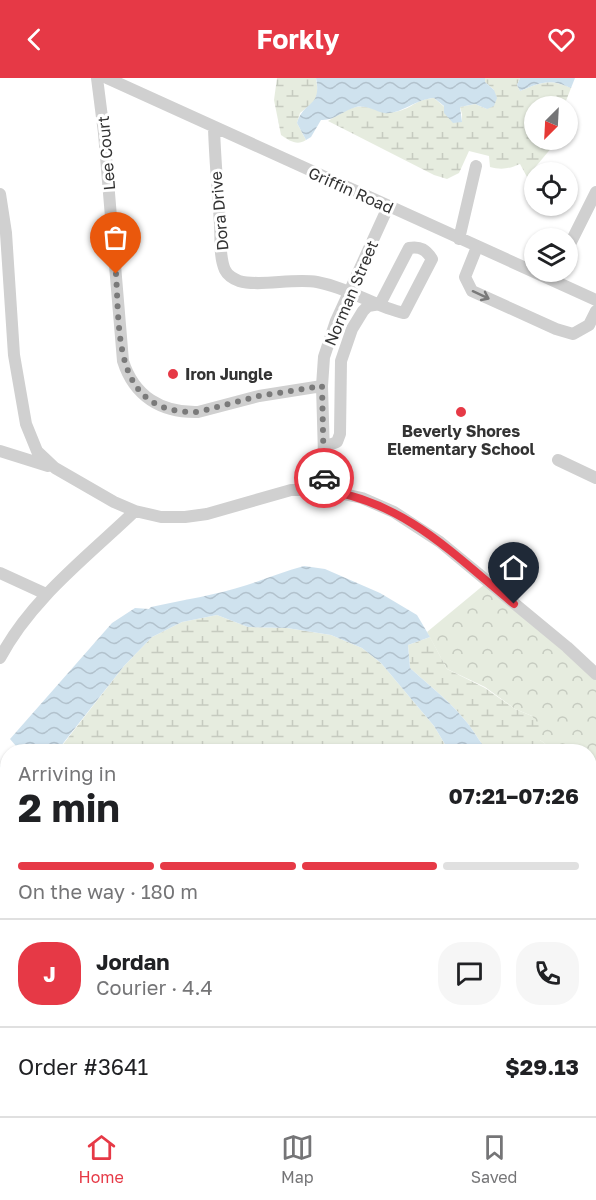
<!DOCTYPE html>
<html lang="en">
<head>
<meta charset="utf-8">
<style>
	body { margin:0; font-family:"Golos Text",sans-serif; background:#f6f6f6; color:#202124; height:100vh; display:flex; flex-direction:column; font-size:22px; white-space:nowrap }
	* { box-sizing:border-box; margin:0 }
	p { font-size:20px; color:#757577 }
	.icon { flex:none; width:33px; height:33px; fill:none; stroke:currentColor; stroke-width:2; stroke-linecap:round; stroke-linejoin:round }
	.map { position:relative; flex:1; overflow:hidden }
	.drawer { position:absolute; left:0px; top:666px; width:597px; height:372px; display:flex; flex-direction:column; background:#fff; border-radius:24px 24px 0 0; box-shadow:0 2px 4px #0004 }
	.drawer>* { flex:none }
	.needle { width:39px; rotate:204deg }
	.controls { position:absolute; left:524px; top:18px; display:grid; gap:12px }
	.controls a { display:grid; place-items:center; width:54px; height:54px; border-radius:50%; background:#fff; box-shadow:0 2px 4px #0004; font-size:30px }
	.pin { position:absolute; display:grid; place-items:center; width:51px; height:51px; color:#fff; margin:-62px -26px; border-radius:50% 50% 50% 0; rotate:-45deg; box-shadow:0 0 6px #0007 }
	.pin .icon { rotate:45deg }
	.courier { position:absolute; display:grid; place-items:center; width:60px; height:60px; margin:-30px; border:4px solid #e63946; border-radius:50%; background:#fff; color:#222; box-shadow:0 2px 8px #0007 }
	.headline em { font-style:normal; font-weight:700 }
	.headline div { display:flex; flex-direction:column-reverse }
	.headline { display:flex; align-items:center; justify-content:space-between; height:102px; padding:0 18px }
	h1 { font-size:39px; font-weight:700; line-height:45px }
	.bar { display:grid; grid-template-columns:repeat(4,1fr); gap:9px 6px; align-content:center; height:72px; padding:0 18px }
	.bar i { height:8px; border-radius:4px; background:#e0e0e0 }
	.bar .current { background:#e63946 }
	.bar p { grid-column:span 4 }
	.line { display:flex; align-items:center; gap:15px; padding:0 18px; border-top:2px solid #e0e0e0 }
	.line div { flex:1 }
	.round { display:grid; place-items:center; flex:none; width:63px; height:63px; border-radius:24px; background:#f6f6f6 }
	header { display:flex; justify-content:space-between; align-items:center; height:78px; padding:0 18px; background:#e63946; color:#fff; font-size:27px; font-weight:700 }
	.tab-bar { display:flex; justify-content:space-around; align-items:center; height:84px; border-top:2px solid #e0e0e0; background:#fff; font-size:16px; color:#757577 }
	.tab-bar a { display:grid; justify-items:center; gap:3px }
	.tab-bar .current { color:#e63946 }
	.map>svg:first-child { display:block }
</style>
</head>
<body>
<header><svg class="icon" aria-label="back" viewBox="0 0 24 24"><path d="M15 5l-7 7 7 7"/></svg>Forkly<svg class="icon" aria-label="heart" viewBox="0 0 24 24"><path d="M12 20l-8-8c-3-5 5-10 8-4 3-6 11-1 8 4z"/></svg></header>
<div class="map">
<svg width="596" height="1038" viewBox="0 0 596 1038">
	<defs>
		<pattern id="forest-crowns" width="20" height="18" patternUnits="userSpaceOnUse" patternTransform="scale(1.5)"><rect width="20" height="18" fill="#e6ecdf"/><path d="M2 6a3 3 0 1 1 6 0M12 15a3 3 0 1 1 6 0" fill="none" stroke="#c6cbc0"/></pattern>
		<pattern id="wetland-marsh" width="20" height="14" patternUnits="userSpaceOnUse" patternTransform="scale(1.5)"><rect width="20" height="14" fill="#e6ecdf"/><path d="M1 5h8M5 5V1M11 12h8M15 12V8" fill="none" stroke="#c6cbc0"/></pattern>
		<pattern id="water-waves" width="16" height="10" patternUnits="userSpaceOnUse" patternTransform="scale(1.5)"><rect width="16" height="10" fill="#cfe2ee"/><path d="M0 5q4-4 8 0t8 0" fill="none" stroke="#b2c2cd"/></pattern>
	</defs>
	<rect width="100%" height="100%" fill="#fff"/>
	<path fill="url(#forest-crowns)" d="M491 501 596 588V696H590V674L555 673 540 662 532 638 515 631 485 609 447 591 427 554Z"/>
	<path fill="url(#wetland-marsh)" d="M277 0H316L318 16 315 23 300 35 297 45 306 62C297 68 290 63 281 57L274 22Z
		M485 0H520L517 7 520 13C541 4 550 0 571 10L564 28H534V62H558L527 99 520 86C509 91 501 92 490 89L489 78 469 73 459 95 447 101 434 97 328 43C340 35 353 26 367 29 379 31 387 37 399 33 414 29 416 21 434 20L462 44V36L460 29 475 26 487 31 494 12 485 4Z
		M217 537 248 549 287 550 331 557 362 570 381 585 434 648 449 673 57 674 124 588 152 559 182 544Z
		M430 559 447 591 485 610 515 631 532 638 541 650 540 662 555 673H489C480 666 476 656 469 647 452 625 430 608 410 590L408 567Z
		M7 723V1026L0 1022V730Z
		M590 775H596V1038H528L539 1031 556 1032 555 1031 590 1030Z
		M15 1030H432V1036L435 1038H4L0 1034 16 1032Z"/>
	<path fill="url(#water-waves)" d="M316 0H485V4L494 12 497 20 494 28 487 31 475 26 460 29 462 44 453 45 444 35V28L434 20C415 21 401 37 384 35 374 33 367 27 356 29 344 32 334 43 321 42L311 59 306 62 297 45C304 22 322 30 316 0Z
		M520 0H575L571 10C550 0 541 4 520 13L517 7Z
		M304 488 325 491 380 515 417 537 430 559 408 567 410 590C430 608 452 625 469 647 476 656 480 666 489 673H449L434 648 381 585 362 570 331 557 287 550 248 549 217 537 182 544 152 559 124 588 57 673H12L16 668 10 661 112 545 135 530 149 531 151 529C183 522 216 517 247 507 266 501 284 493 304 488Z
		M7 679V723L0 730V688Z
		M432 1031V1030L539 1031 528 1038H435L432 1036Z"/>
	<g fill="none" stroke-linecap="round" stroke-linejoin="round">
		<path stroke="#d0d0d0" stroke-width="12" d="M97 0 104 55 123 283C134 318 161 335 198 334L259 318 322 308
			M107 0 596 222
			M214 50C215 82 218 114 220 146 221 161 219 179 225 192 228 198 234 201 239 203 259 209 293 200 317 204 350 210 375 229 404 235L432 181C426 172 421 168 409 170L380 226 368 228 363 233 352 251 341 283 340 356 337 364 324 369
			M0 116 6 155 14 277 26 346 37 373 55 390 114 424 135 433 161 439H185L207 436 291 412H325L362 420 394 434 440 464 567 569 596 596
			M459 161 476 88
			M477 169 465 199 472 213 556 251 573 256 589 247 596 233
			M567 172 596 114
			M0 373 48 388
			M558 382 596 400
			M325 412 322 308 324 279 336 243 388 129
			M0 495 46 516
			M0 580C31 521 87 479 135 433"/>
	</g>
	<defs><path id="oneway-shaft" d="M-6 0H5M1.5-3L5.5 0L1.5 3" fill="none" stroke-width="1.6" stroke-linecap="round" stroke-linejoin="round" transform="scale(1.5)"/></defs>
	<use stroke="#7a7a7a" href="#oneway-shaft" transform="translate(481 217) rotate(25)"/>
	<g fill="none" stroke-linecap="round" stroke-linejoin="round">
		<path stroke="#7a7a7a" stroke-width="6" stroke-dasharray="0 10.8" d="M116 196C120 257 113 337 198 334L259 318 322 308 324 400"/>
		<path stroke="#e63946" stroke-width="8" d="M324 400 325 412C406 425 453 476 514 526"/>
	</g>
	<g fill="#e63946" stroke="#fff" stroke-width="2">
		<circle cx="173" cy="296" r="6"/>
		<circle cx="461" cy="334" r="6"/>
	</g>
	<g text-anchor="middle" dominant-baseline="central" stroke-width="6" stroke-linejoin="round" paint-order="stroke">
		<g font-size="16" fill="#333" stroke="#fff">
			<text transform="translate(106 75) rotate(-95)">Lee Court</text>
			<text transform="translate(351 112) rotate(24)">Griffin Road</text>
			<text transform="translate(219 133) rotate(-95)">Dora Drive</text>
			<text transform="translate(351 215) rotate(-67)">Norman Street</text>
		</g>
		<g font-size="16" font-weight="bold" fill="#333" stroke="#fff" text-anchor="start">
			<text x="185" y="296">Iron Jungle</text>
			<text x="461" y="353" text-anchor="middle">Beverly Shores<tspan x="461" dy="18">Elementary School</tspan></text>
		</g>
	</g>
</svg>
<div class="controls">
<a><svg class="needle" viewBox="-14 -14 28 28"><path d="M0-13l5 13h-10z" fill="#e53935"/><path d="M0 13l5-13h-10z" fill="#757577"/></svg></a>
<a><svg class="icon" aria-label="locate" viewBox="0 0 24 24"><circle cx="12" cy="12" r="6"/><path d="M12 2v4M12 18v4M2 12h4M18 12h4"/></svg></a>
<a><svg class="icon" aria-label="layers" viewBox="0 0 24 24"><path d="M12 4l9 5-9 5-9-5zM3 14l9 5 9-5"/></svg></a>
</div>
<div class="pin" style="left:116px;top:196px;background:#ea580c"><svg class="icon" aria-label="bag" viewBox="0 0 24 24"><path d="M5 8h14l-1 12H6zM9 8a3 3 0 0 1 6 0"/></svg></div>
<div class="pin" style="left:514px;top:526px;background:#1f2937"><svg class="icon" aria-label="home" viewBox="0 0 24 24"><path d="M3 11l9-7 9 7M6 9v11h12V9"/></svg></div>
<div class="courier" style="left:324px;top:400px"><svg class="icon" aria-label="car" viewBox="0 0 24 24"><path d="M5 17H2v-5l4-1 3-4h7l3 4 3 1v5h-3M9 17h6M6 11h13"/><circle cx="7" cy="17" r="2"/><circle cx="17" cy="17" r="2"/></svg></div>
<section class="drawer">
<div class="headline"><div><h1>2 min</h1><p>Arriving in</p></div><em>07:21–07:26</em></div>
<div class="bar"><i class="current"></i><i class="current"></i><i class="current"></i><i></i><p>On the way · 180 m</p></div>
<div class="line" style="height:108px"><b class="round" style="background:#e63946;color:#fff">J</b><div><b>Jordan</b><p>Courier · 4.4</p></div><a class="round"><svg class="icon" aria-label="chat" viewBox="0 0 24 24"><path d="M4 5h16v11H9l-5 4z"/></svg></a><a class="round"><svg class="icon" aria-label="phone" viewBox="0 0 24 24"><path d="M5 4h4l2 5-3 2q2 4 5 5l2-3 5 2v4C11 20 4 13 5 4z"/></svg></a></div>
<div class="line" style="height:78px"><div>Order #3641</div><b>$29.13</b></div>
</section>
</div>
<nav class="tab-bar">
<a class="current"><svg class="icon" aria-label="home" viewBox="0 0 24 24"><path d="M3 11l9-7 9 7M6 9v11h12V9"/></svg>Home</a>
<a><svg class="icon" aria-label="map" viewBox="0 0 24 24"><path d="M3 6l6-2 6 2 6-2v14l-6 2-6-2-6 2zM9 4v14M15 6v14"/></svg>Map</a>
<a><svg class="icon" aria-label="saved" viewBox="0 0 24 24"><path d="M7 4h10v16l-5-4-5 4z"/></svg>Saved</a>
</nav>
</body>
</html>
